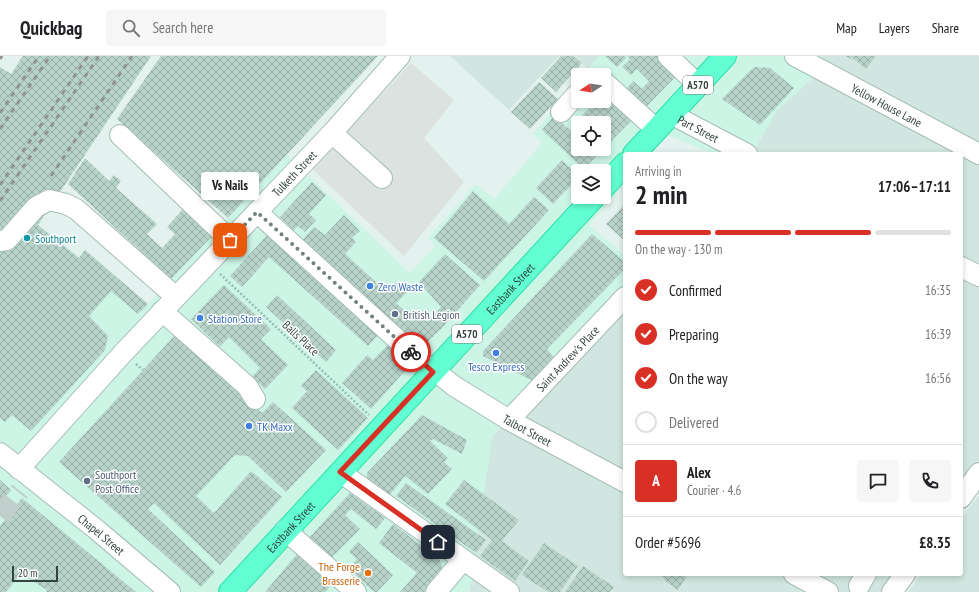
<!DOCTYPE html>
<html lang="en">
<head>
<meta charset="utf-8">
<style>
	body { margin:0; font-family:"PT Sans Narrow",sans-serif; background:#f6f6f6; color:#202124; height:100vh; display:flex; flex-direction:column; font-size:15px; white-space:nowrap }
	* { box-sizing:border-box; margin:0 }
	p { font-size:13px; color:#757577 }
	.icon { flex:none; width:22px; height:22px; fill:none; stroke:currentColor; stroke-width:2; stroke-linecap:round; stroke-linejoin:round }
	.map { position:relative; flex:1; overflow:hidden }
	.drawer { position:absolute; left:623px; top:96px; width:340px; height:424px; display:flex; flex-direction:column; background:#fff; border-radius:4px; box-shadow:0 2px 6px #0003 }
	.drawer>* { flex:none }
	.needle { width:26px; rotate:258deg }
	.fabs { position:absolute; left:571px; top:12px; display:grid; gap:8px }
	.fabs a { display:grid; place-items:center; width:40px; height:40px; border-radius:4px; background:#fff; box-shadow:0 2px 6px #0003; font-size:20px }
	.scale { position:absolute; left:12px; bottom:10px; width:46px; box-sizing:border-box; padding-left:4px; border:2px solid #33443e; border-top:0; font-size:11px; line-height:14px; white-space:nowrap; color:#33443e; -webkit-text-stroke:3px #fff; paint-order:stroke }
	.pin { position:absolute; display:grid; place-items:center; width:34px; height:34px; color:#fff; margin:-17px; border-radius:8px; box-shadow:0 2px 6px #0006 }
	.courier { position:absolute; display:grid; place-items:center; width:40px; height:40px; margin:-20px; border:3px solid #d93025; border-radius:50%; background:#fff; color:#222; box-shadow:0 1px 5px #0007 }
	.bubble { position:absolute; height:28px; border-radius:4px; background:#fff; box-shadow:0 2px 6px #0003; font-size:13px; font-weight:800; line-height:28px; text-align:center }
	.overview em { font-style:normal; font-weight:800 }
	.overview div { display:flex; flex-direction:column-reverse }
	.overview { display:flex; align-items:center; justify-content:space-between; height:68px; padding:0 12px }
	h1 { font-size:26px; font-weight:800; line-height:30px }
	.bar { display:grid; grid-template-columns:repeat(4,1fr); gap:6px 4px; align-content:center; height:48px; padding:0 12px }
	.bar i { height:5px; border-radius:3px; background:#e0e0e0 }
	.bar .on { background:#d93025 }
	.bar p { grid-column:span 4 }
	.line { display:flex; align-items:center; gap:10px; padding:0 12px; border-top:1px solid #e0e0e0 }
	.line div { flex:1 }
	.round { display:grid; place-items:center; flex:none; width:42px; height:42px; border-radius:4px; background:#f6f6f6 }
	ol { padding:0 12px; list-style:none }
	li { display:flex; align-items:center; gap:12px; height:44px }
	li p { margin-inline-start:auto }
	li .icon { padding:4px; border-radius:50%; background:#d93025; color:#fff; stroke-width:4 }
	li:last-child { color:#757577 }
	li i { width:22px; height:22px; border:2px solid #e0e0e0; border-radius:50% }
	header { display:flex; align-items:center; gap:24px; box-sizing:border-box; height:56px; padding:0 20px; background:#fff; border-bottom:1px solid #e0e0e0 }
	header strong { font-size:19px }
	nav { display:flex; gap:22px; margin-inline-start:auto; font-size:14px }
	.search { width:280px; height:36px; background:#f6f6f6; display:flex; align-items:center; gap:10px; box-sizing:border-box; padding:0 14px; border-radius:4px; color:#757577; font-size:15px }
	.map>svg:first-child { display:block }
</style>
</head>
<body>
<header>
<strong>Quickbag</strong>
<div class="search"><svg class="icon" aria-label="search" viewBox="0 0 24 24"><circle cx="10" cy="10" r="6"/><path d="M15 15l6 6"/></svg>Search here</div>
<nav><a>Map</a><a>Layers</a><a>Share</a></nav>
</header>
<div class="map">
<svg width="979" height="536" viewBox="0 0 979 536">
	<defs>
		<pattern id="building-cross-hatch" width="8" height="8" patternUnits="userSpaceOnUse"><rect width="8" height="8" fill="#b8d4ca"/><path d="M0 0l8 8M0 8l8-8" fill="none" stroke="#96aea5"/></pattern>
	</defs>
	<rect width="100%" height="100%" fill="#e3f2ee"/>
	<path fill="#d1e6e0" d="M450 0H559L509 54Z
		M575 0H599L588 13Z
		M822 0H979V417L961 442V98H752L777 54 814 21 820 3Z
		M625 236V518H905L892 536H469L471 528 492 380 509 364Z
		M979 439V536H908L921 518H961V463Z"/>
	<path fill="#ccf5e6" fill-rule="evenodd" d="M599 0H822L819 3 814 21 777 54 752 98H714L667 79 651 98H625V128L589 169 625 199V236L492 380 471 528 468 536H0V203L38 169 79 201 85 194 148 248 287 99 410 217 436 190 428 182 476 128 494 143 542 87 533 78 578 25V45H604V19H583ZM578 67H604V93H578ZM578 115H604V141H578Z"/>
	<path fill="#dce2e0" d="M411 7 454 44 424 82 464 126 404 200 312 113Z"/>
	<path fill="url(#building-cross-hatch)" d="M23 0H151L38 169 79 202 85 194 148 248 138 258 111 235 89 260 108 280 105 294 31 375 12 359 5 366 0 362V11L11 18Z
		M161 0H378L228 162 117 63Z
		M561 0H574L582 7 556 36 541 22Z
		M605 0H624L626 2 617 11Z
		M627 0H661L679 17 642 55 623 37 633 25 642 33 649 25 637 13 631 19 622 11 630 3Z
		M846 0H876L866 13 851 1 850 3Z
		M754 11 770 12 794 32 760 69 722 43Z
		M539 26 558 43 530 73 511 56Z
		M604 32 635 61 604 92V67H592L582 59 594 48 591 45H604Z
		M554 60 578 81V93H603L584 113 542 74Z
		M85 102 109 125 114 119 121 125 116 132 157 168 147 178 162 192 175 178 167 171 184 152 214 178 171 223 68 128Z
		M562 104 578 120V122L553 148 536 132Z
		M312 126 326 139 309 158 316 164 305 176 298 170 294 174 280 161Z
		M473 135 509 168 534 141 549 154 484 225 434 182Z
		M625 148V185L606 168Z
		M344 159 360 175 352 182 356 186 345 198 386 235 395 227 407 236 396 247 414 263 423 255 431 262 441 251 419 226 445 198 480 229 442 272 421 292 303 183 314 171 325 179Z
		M268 178 379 278 368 290 269 201 242 231 230 220Z
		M592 178 625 206V213L547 293 556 304 533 325 483 300V295Z
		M224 229 271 273 261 283 288 309 265 333 252 321 260 312 229 281 220 291 191 263Z
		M277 239 336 294 326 306 266 251Z
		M176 278 262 357 273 346 326 394 286 436 248 400 235 399 196 440 214 457 251 415 282 441 220 509 154 447 148 453 215 516 201 531 59 406Z
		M390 287 411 308 371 353 342 327 367 299 373 304Z
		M316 314 368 362 338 394 292 352 307 335 301 330Z
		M422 359 467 384 462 398 433 383 430 385 448 402 444 406 452 413 428 438 405 420 389 440 367 423V417Z
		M0 424 11 434 0 448Z
		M464 424 519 464 502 485 529 505 515 525 480 500 492 484 445 448Z
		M406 427 486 484 476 497 396 440Z
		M350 437 385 462 376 473 351 453 345 459 360 473 331 502 308 483Z
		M22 442 136 536H46L47 534 21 518 6 536H0V470Z
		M393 468 439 503 442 510 441 515 424 536H400L417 517 379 487Z
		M358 486 393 519 377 536H374L349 513 357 503 349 496Z
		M544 487 578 510 560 536H548L522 519Z
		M297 498 331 530 325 536H265Z
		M583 510 614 531 610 536H565Z
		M660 518H688L678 534 664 524 665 522Z"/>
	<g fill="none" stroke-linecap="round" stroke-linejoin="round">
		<path stroke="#c0cfcb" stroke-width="20" stroke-dasharray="20 10" stroke-linecap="butt" d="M0 460 20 435"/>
		<g stroke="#a5bdb6" stroke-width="22">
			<g id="minor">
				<path d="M668 0 698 29"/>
				<path id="s1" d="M795 0 979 98"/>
				<path d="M604 26 657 74"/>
				<path d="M561 56 578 37"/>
				<path id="s2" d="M671 58 747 98"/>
				<path d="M332 77 382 122"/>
				<path d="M120 79 230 184"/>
				<path d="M257 156 433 316"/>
				<path d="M0 185 7 184 36 151 49 144 66 148 76 153 176 241"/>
				<path d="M961 211 979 220"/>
				<path d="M162 255 247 330 255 343"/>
				<path id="s3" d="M434 314 454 330 509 364 625 426"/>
				<path id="s4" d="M509 364 625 241"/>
				<path id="s5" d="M0 397 97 474 170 536"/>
				<path id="s6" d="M19 413 124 296 332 77 400 0"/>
				<path d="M340 416 509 536"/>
				<path d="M961 442 979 417"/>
				<path d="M285 474 356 536"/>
				<path d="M794 518 828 536"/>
				<path d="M859 530 866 518"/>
				<path d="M436 536 463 504"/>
				<path d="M892 536 905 518"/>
			</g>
		</g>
		<g stroke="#2fe0a6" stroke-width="24">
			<g id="highway">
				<path d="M634 98 725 0"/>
				<path d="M604 131 625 108"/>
				<path id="s7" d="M230 536 594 141"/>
			</g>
		</g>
		<path stroke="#96bfb3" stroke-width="2.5" stroke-dasharray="2 2" stroke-linecap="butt" d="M220 218 369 359
			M136 308 143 314"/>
		<use href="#minor" stroke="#fff" stroke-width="20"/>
		<use href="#highway" stroke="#61ffd1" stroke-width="22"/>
		<path stroke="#939393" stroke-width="3" stroke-dasharray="5 5" stroke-linecap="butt" d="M0 3 2 0
			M0 57 39 0
			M0 73 50 0
			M51 120 132 0
			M0 129 88 0
			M0 145 99 0"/>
	</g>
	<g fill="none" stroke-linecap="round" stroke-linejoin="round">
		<path stroke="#71817c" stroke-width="4" stroke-dasharray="0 7.2" d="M230 184 257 156 411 296"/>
		<path stroke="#d93025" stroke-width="5" d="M411 296 433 316 340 416 438 486"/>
	</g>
	<circle fill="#0f9aa8" stroke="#fff" stroke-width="1.5" cx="27" cy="182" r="4"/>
	<g fill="#3f7fe0" stroke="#fff" stroke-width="1.5">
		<circle cx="370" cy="230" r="4"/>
		<circle cx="200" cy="262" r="4"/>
		<circle cx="496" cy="297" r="4"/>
		<circle cx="249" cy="370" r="4"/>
	</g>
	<g fill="#5c6f8a" stroke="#fff" stroke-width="1.5">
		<circle cx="395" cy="258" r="4"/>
		<circle cx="87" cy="425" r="4"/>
	</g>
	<circle fill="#e8710a" stroke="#fff" stroke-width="1.5" cx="368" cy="517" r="4"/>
	<g text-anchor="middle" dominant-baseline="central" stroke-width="3" stroke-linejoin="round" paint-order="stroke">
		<g fill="#fff" stroke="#707c78" stroke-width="1">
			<rect x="683" y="20" width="30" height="18" rx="3"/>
			<rect x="452" y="269" width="30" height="18" rx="3"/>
		</g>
		<g font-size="11" font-weight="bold" fill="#33443e">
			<text x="698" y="29">A570</text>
			<text x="467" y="278">A570</text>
		</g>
		<g font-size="12" fill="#33443e" stroke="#fff">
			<text stroke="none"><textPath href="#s1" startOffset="104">Yellow House Lane</textPath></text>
			<text stroke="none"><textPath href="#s2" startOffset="31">Part Street</textPath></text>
			<text stroke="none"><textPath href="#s6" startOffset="404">Tulketh Street</textPath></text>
			<text stroke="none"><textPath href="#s7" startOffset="413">Eastbank Street</textPath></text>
			<text transform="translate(301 282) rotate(43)">Balls Place</text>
			<text stroke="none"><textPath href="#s4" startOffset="85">Saint Andrew's Place</textPath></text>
			<text stroke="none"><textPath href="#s3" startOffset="111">Talbot Street</textPath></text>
			<text stroke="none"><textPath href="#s7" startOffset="89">Eastbank Street</textPath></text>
			<text stroke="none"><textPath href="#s5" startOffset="130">Chapel Street</textPath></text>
		</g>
		<g font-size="12" fill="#0d838f" stroke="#fff" text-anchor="start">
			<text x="35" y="182">Southport</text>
		</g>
		<g font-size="12" fill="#366cbe" stroke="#fff" text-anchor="start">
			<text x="378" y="230">Zero Waste</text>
			<text x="208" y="262">Station Store</text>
			<text x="496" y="310" text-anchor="middle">Tesco Express</text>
			<text x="257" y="370">TK Maxx</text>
		</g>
		<g font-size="12" fill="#4e5e75" stroke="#fff" text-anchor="start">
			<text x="403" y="258">British Legion</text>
			<text x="95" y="418">Southport<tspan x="95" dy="14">Post Office</tspan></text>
		</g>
		<g font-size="12" fill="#c56008" stroke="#fff" text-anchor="end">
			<text x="360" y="510">The Forge<tspan x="360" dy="14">Brasserie</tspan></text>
		</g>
	</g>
</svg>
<div class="fabs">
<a><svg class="needle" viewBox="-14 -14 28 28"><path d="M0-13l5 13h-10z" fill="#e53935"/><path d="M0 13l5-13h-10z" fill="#757577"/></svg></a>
<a><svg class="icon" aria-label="locate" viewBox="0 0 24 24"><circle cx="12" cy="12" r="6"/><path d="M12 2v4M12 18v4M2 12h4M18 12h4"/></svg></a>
<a><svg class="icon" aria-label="layers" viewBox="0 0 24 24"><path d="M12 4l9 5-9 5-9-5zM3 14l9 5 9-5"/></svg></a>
</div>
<div class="scale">20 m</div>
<div class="pin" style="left:230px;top:184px;background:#ea580c"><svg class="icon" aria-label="bag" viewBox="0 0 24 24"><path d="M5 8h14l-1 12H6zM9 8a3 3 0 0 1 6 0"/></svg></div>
<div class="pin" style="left:438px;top:486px;background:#1f2937"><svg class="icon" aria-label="home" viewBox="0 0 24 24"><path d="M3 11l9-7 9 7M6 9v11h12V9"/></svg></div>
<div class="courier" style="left:411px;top:296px"><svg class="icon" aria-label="bike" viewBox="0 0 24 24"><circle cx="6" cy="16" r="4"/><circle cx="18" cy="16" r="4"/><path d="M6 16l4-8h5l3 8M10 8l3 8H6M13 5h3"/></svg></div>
<div class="bubble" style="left:201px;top:116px;width:58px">Vs Nails</div>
<section class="drawer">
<div class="overview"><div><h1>2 min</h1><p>Arriving in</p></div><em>17:06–17:11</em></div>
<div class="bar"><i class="on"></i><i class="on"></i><i class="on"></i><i></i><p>On the way · 130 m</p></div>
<ol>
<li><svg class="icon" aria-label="check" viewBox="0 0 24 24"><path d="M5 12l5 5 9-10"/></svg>Confirmed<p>16:35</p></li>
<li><svg class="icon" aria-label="check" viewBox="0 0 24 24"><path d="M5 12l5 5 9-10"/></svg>Preparing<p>16:39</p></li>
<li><svg class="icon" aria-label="check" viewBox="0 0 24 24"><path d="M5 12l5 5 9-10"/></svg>On the way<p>16:56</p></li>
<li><i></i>Delivered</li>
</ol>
<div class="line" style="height:72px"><b class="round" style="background:#d93025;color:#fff">A</b><div><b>Alex</b><p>Courier · 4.6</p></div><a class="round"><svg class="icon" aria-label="chat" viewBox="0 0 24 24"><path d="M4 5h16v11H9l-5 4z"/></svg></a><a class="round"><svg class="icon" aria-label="phone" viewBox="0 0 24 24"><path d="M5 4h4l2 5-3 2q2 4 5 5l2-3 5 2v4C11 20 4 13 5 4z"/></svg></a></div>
<div class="line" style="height:52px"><div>Order #5696</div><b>£8.35</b></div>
</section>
</div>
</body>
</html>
